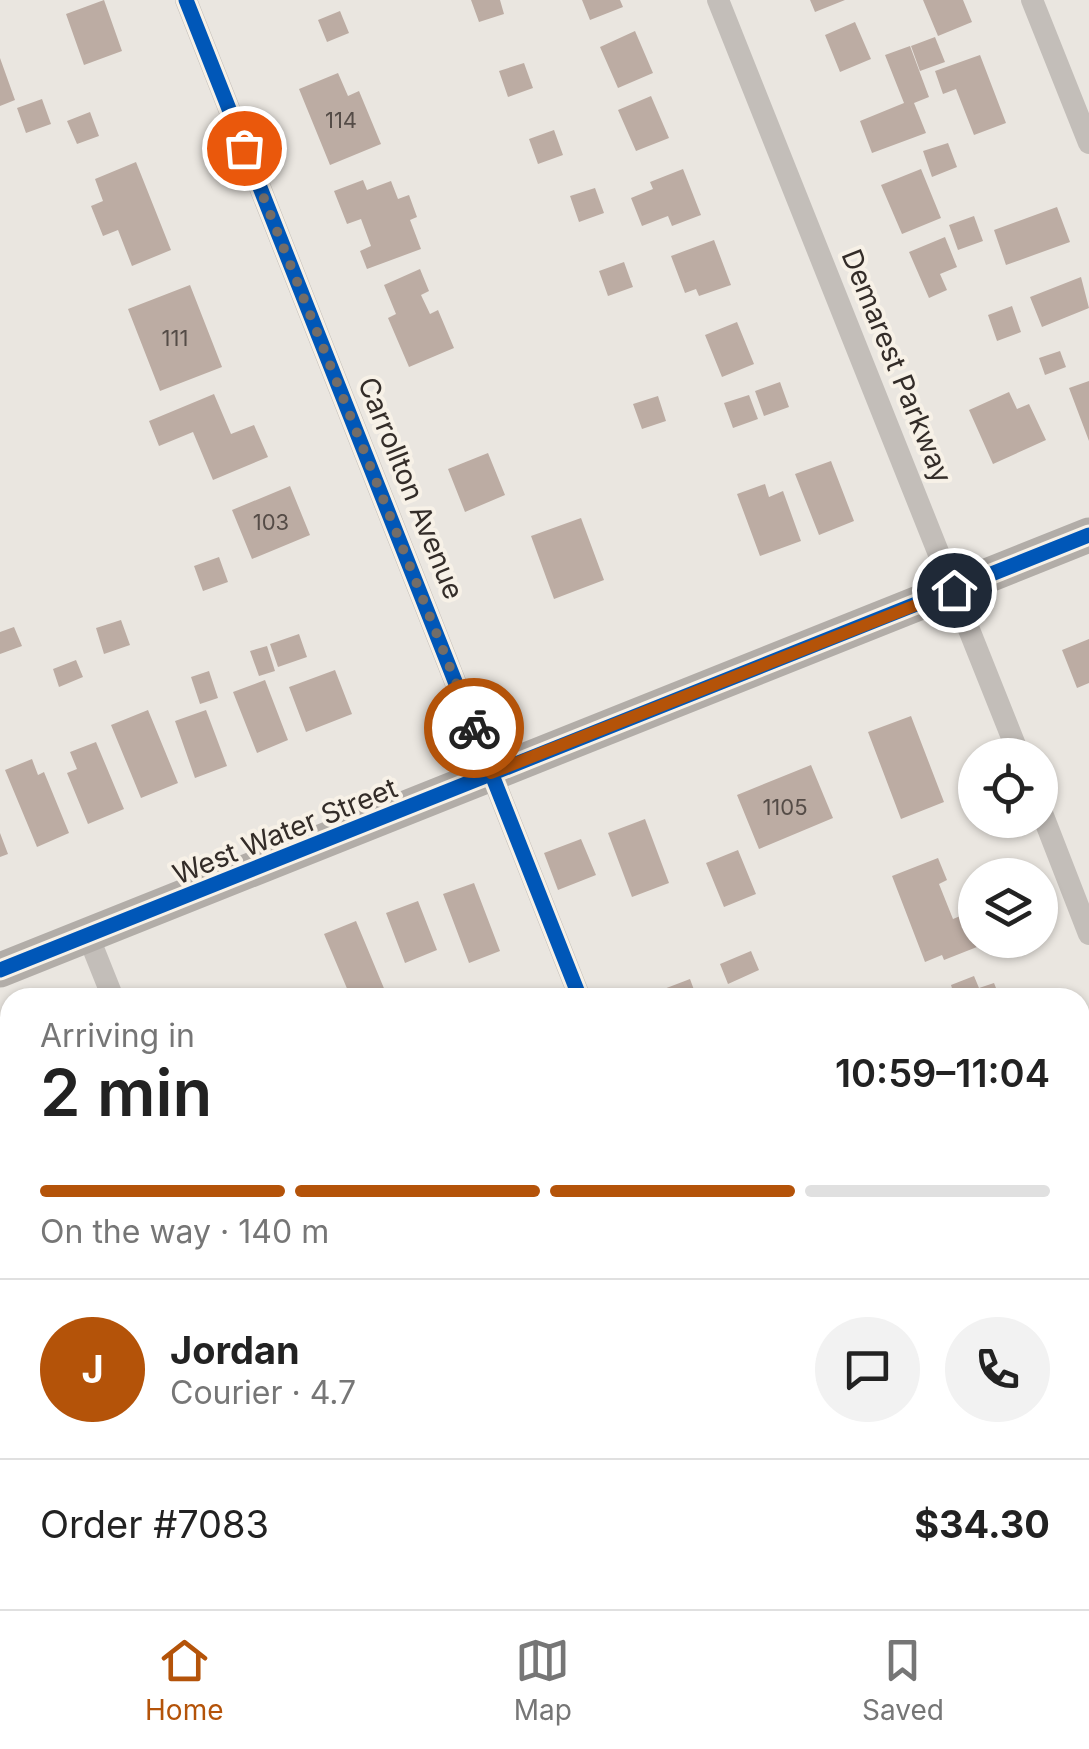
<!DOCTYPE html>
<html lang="en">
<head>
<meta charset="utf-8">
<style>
	body { margin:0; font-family:Inter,sans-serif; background:#f2f2f2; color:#222; height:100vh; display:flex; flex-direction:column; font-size:38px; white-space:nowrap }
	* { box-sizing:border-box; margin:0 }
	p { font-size:32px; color:#767676 }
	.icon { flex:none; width:55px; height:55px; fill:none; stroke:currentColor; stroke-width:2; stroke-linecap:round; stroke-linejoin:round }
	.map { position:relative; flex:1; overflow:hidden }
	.details { position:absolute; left:0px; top:988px; width:1090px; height:622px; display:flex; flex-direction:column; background:#fff; border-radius:30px 30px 0 0; box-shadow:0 2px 8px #0004 }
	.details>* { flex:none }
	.buttons { position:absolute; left:958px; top:738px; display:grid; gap:20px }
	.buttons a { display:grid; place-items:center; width:100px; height:100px; border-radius:50%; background:#fff; box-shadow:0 2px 8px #0004; font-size:50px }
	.pin { position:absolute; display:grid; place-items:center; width:85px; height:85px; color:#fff; margin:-42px; border:5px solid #fff; border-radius:50%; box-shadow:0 2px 10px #0007 }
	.courier { position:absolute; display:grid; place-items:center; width:100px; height:100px; margin:-50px; border:8px solid #b45309; border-radius:50%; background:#fff; color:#222; box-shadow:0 2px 12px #0007 }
	.summary em { font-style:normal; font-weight:600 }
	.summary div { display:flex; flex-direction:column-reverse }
	.summary { display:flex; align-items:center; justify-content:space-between; height:170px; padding:0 40px }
	h1 { font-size:65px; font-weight:600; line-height:75px }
	.bar { display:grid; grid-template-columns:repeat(4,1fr); gap:15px 10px; align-content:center; height:120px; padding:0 40px }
	.bar i { height:12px; border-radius:8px; background:#e0e0e0 }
	.bar .active { background:#b45309 }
	.bar p { grid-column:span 4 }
	.line { display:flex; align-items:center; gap:25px; padding:0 40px; border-top:2px solid #e0e0e0 }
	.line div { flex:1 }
	.round { display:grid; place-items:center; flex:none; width:105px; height:105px; border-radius:52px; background:#f2f2f2 }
	.dock { display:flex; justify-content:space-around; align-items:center; height:140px; border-top:2px solid #e0e0e0; background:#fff; font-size:28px; color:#767676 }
	.dock a { display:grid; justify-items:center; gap:5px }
	.dock .active { color:#b45309 }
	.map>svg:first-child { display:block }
</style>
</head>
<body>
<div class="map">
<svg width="1089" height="1609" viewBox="0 0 1089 1609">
	<rect width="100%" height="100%" fill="#eae6e0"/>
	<path fill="#bcaca3" d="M104 0 122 51 84 65 66 14Z
		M471 0H500L504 14 479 22Z
		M582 0H620L623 7 590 20Z
		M810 0H845L815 12Z
		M923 0H963L972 22 938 36Z
		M340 11 349 33 327 42 318 20Z
		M855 22 871 59 840 72 825 35Z
		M635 31 653 73 618 88 600 47Z
		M935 37 945 62 920 71 911 46Z
		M910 46 929 97 914 103 926 133 872 153 860 121 904 103 885 55Z
		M980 55 1006 123 974 135 956 89 943 94 935 71Z
		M0 58 15 100 0 106Z
		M524 63 533 88 508 97 499 71Z
		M338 73 348 96 359 91 381 144 330 165 299 89Z
		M651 96 669 138 636 151 618 110Z
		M42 99 51 124 26 133 17 108Z
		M90 112 99 136 77 144 67 121Z
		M554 130 563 155 538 164 529 139Z
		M948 143 957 167 932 177 923 151Z
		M136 162 171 250 132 266 118 230 103 236 91 206 103 201 95 179Z
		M683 169 701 215 672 226 668 216 642 226 631 198 653 189 650 182Z
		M921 169 941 218 902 234 881 185Z
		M363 180 367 190 391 181 398 199 409 195 417 217 410 220 421 249 367 269 360 251 371 246 361 219 347 224 334 191Z
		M595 188 604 213 579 222 570 196Z
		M1057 207 1070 242 1006 265 994 230Z
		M974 216 983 241 958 250 949 225Z
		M945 237 957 267 940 274 947 290 929 298 909 252Z
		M714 240 731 285 699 296 696 289 685 293 671 256Z
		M624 262 633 287 608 296 599 271Z
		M420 269 429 291 421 295 430 314 438 310 454 348 409 367 388 318 396 314 384 285Z
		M1081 277 1089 308 1042 327 1030 297Z
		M190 285 222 367 160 391 128 309Z
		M1012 306 1021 332 997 341 988 315Z
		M737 322 754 364 722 377 705 335Z
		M1060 351 1066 367 1045 375 1039 358Z
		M1089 381V441L1069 388Z
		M780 382 789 407 764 416 755 391Z
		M1009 392 1017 409 1029 404 1046 440 993 464 969 410Z
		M214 394 231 434 254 425 268 457 213 480 193 432 159 446 149 421Z
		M749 395 758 419 733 428 724 403Z
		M658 396 666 421 642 429 633 404Z
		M488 453 505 495 465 512 448 469Z
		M831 461 854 521 819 535 795 474Z
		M765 484 769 497 783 491 801 541 760 556 737 494Z
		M290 486 310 535 252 559 232 510Z
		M581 518 604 580 554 599 531 536Z
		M219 557 228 582 203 591 194 566Z
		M121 620 130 645 104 654 96 628Z
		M14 627 22 646 0 654V632Z
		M299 634 307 657 278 667 270 644Z
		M1089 639V683L1077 688 1062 650Z
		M267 646 275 671 259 676 250 651Z
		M76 660 83 677 59 687 53 669Z
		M335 670 352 714 306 732 289 687Z
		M209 671 218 698 200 704 191 677Z
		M265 680 288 740 257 753 233 692Z
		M148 710 178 783 141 798 111 725Z
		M206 710 227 766 195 778 175 721Z
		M911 716 944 802 901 819 868 732Z
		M96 742 124 809 88 824 67 773 77 769 70 752Z
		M32 759 38 775 44 772 69 833 37 847 5 770Z
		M811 765 833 818 759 849 737 795Z
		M645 819 669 883 632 897 608 833Z
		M0 833 8 854 0 857Z
		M581 839 596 875 558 890 544 853Z
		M738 850 756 894 724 907 706 863Z
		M938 858 947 880 939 884 953 919 970 912 975 940 982 945 944 960 942 955 925 962 892 876Z
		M474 883 500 951 469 963 443 894Z
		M418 901 437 950 405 963 386 913Z
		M356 921 388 998H351L324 934Z
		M751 951 759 970 728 984 720 964Z
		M974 976 979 988 994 983 1000 998H955L951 985Z
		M690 979 697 998H643V997Z
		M10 1066V1115L0 1091V1069Z
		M1080 1203 1089 1224V1289L1080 1293Z
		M10 1437V1473L0 1440Z
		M10 1581V1600H29L32 1607 0 1609V1584Z
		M218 1600H263L266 1609H221Z
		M640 1600H677L644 1609Z
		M715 1600H736L739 1609H703L701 1605Z
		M923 1600H947L951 1609H902Z"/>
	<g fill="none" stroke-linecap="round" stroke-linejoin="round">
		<path stroke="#c3beb9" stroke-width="22" d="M186 0 580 998
			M718 0 1019 755
			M1032 0 1089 143
			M1040 808 1089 934
			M89 938 113 998
			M355 1600 359 1609
			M819 1600 822 1609"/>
		<path stroke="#b2ada8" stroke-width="35" d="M0 970 1089 535"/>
		<g stroke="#f7f1e7" stroke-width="21">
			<path id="cycleway" d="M186 0 580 998
				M0 970 1089 535"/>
		</g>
		<use href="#cycleway" stroke="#0057b8" stroke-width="15"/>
	</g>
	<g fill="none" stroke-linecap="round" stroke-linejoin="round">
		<path stroke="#736d68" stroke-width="10" stroke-dasharray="0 18" d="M244 148 474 728"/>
		<path stroke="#b45309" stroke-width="12" d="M474 728 491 773 954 590"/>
	</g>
	<g text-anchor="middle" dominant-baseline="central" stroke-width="8" stroke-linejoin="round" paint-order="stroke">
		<g font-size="22" fill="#554c47">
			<text x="341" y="120">114</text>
			<text x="175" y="338">111</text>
			<text x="271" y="522">103</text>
			<text x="785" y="807">1105</text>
		</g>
		<g font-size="28" fill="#332c28" stroke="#f7f1e7">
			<text transform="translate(897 366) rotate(68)">Demarest Parkway</text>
			<text transform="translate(411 488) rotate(68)">Carrollton Avenue</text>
			<text transform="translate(285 831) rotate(-22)">West Water Street</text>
		</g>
	</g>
</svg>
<div class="buttons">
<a><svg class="icon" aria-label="locate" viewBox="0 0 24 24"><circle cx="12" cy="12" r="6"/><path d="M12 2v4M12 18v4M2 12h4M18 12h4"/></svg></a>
<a><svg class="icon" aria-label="layers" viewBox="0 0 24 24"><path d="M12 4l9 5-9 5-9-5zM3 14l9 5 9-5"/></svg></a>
</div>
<div class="pin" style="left:244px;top:148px;background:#ea580c"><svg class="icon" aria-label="bag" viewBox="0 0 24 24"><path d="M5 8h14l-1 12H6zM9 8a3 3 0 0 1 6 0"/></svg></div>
<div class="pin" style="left:954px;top:590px;background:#1f2937"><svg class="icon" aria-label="home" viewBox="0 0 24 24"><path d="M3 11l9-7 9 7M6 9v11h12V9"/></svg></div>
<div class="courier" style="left:474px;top:728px"><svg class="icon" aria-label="bike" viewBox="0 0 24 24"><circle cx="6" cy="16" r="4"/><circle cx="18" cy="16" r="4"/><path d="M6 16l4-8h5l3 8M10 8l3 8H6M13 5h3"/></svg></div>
<section class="details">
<div class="summary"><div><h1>2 min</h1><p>Arriving in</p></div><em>10:59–11:04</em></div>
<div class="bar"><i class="active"></i><i class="active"></i><i class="active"></i><i></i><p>On the way · 140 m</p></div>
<div class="line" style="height:180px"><b class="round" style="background:#b45309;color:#fff">J</b><div><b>Jordan</b><p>Courier · 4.7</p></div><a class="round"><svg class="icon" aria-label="chat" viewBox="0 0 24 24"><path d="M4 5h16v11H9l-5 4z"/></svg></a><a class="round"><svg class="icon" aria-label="phone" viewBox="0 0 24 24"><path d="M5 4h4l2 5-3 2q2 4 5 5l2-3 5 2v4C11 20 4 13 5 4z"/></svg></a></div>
<div class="line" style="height:130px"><div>Order #7083</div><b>$34.30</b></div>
</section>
</div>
<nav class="dock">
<a class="active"><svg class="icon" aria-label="home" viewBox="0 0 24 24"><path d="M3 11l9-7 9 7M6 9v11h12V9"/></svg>Home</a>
<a><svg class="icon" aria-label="map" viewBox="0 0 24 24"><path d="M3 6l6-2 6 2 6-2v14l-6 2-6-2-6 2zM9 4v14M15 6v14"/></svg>Map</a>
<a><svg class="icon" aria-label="saved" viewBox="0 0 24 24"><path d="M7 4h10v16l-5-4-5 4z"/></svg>Saved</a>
</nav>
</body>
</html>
